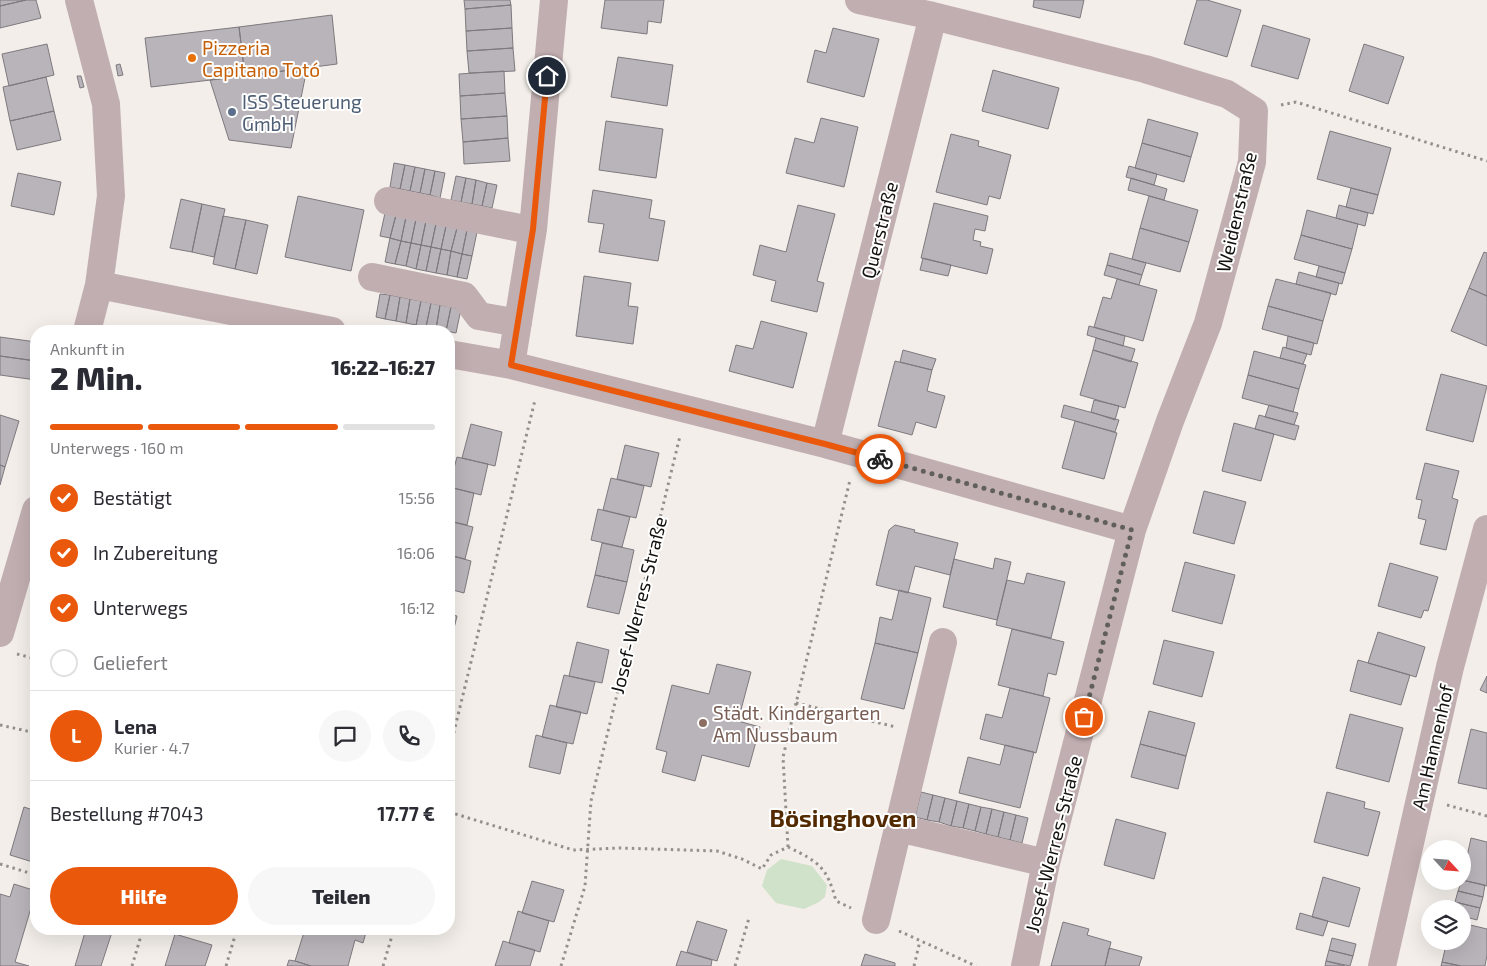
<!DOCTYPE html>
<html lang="de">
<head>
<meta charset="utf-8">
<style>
	body { margin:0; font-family:"Exo 2",sans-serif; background:#f7f7f7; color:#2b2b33; height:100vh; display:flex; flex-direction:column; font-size:19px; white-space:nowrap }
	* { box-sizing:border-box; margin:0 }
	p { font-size:16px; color:#7c7c81 }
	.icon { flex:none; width:28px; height:28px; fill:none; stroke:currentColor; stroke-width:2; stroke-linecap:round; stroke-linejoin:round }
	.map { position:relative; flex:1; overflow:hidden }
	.panel { position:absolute; left:30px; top:325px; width:425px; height:610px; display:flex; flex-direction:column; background:#fff; border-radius:20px; box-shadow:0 5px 20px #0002 }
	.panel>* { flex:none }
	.needle { width:32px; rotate:116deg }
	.controls { position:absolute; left:1421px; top:840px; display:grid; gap:10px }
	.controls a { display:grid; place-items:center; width:50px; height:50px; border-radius:50%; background:#fff; box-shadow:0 5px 20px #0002; font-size:25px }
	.pin { position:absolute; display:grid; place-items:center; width:42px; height:42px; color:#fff; margin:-21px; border:2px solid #fff; border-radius:50%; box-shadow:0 1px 5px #0007 }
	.courier { position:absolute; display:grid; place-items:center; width:50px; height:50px; margin:-25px; border:4px solid #ea580c; border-radius:50%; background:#fff; color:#222; box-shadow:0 1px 6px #0007 }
	.overview em { font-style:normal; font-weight:800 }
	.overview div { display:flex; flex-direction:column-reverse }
	.overview { display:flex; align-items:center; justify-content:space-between; height:85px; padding:0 20px }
	h1 { font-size:32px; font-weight:800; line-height:38px }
	.bar { display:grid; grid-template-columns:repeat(4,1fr); gap:8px 5px; align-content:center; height:60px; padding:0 20px }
	.bar i { height:6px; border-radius:4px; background:#e1e1e2 }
	.bar .current { background:#ea580c }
	.bar p { grid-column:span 4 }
	.line { display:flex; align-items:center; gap:12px; padding:0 20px; border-top:1px solid #e1e1e2 }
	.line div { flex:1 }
	.round { display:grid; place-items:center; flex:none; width:52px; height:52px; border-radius:26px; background:#f7f7f7 }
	ol { padding:0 20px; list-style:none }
	li { display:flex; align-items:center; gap:15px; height:55px }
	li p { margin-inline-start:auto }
	li .icon { padding:5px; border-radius:50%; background:#ea580c; color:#fff; stroke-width:4 }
	li:last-child { color:#7c7c81 }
	li i { width:28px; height:28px; border:2px solid #e1e1e2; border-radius:50% }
	.primary-button { display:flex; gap:10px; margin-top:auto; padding:10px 20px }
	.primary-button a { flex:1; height:58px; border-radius:30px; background:#ea580c; color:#fff; font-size:20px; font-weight:800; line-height:58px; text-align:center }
	.primary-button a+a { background:#f7f7f7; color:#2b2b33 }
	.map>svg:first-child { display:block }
</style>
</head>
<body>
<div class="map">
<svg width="1487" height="966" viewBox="0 0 1487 966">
	<rect width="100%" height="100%" fill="#f3eee9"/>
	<path fill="#d0e2c9" d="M781 859 812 866 827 885 825 897 819 902 804 909 776 903 762 886 767 870Z"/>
	<path fill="#b9b4b9" stroke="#7e797e" d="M0 0H26L0 6Z
		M26 0H36L41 18 0 28V6Z
		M464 0H510L511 5 465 9Z
		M605 0H664L661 23 648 21 647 34 601 28Z
		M1034 0H1084L1080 18 1033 7Z
		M1197 0H1207L1241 10 1227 57 1184 44Z
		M511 5 512 28 466 31 465 9Z
		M332 15 337 64 245 76 239 27Z
		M1263 25 1310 39 1298 79 1251 66Z
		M239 27 245 76 151 87 145 38Z
		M512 28 513 48 467 51 466 31Z
		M833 28 879 39 864 97 807 82 815 50 826 53Z
		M47 44 54 75 9 86 2 54Z
		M1364 44 1404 57 1388 104 1349 91Z
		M513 48 515 71 469 73 467 51Z
		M618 57 673 65 667 106 611 97Z
		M120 64 123 75 118 76 116 65Z
		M307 68 291 148 229 140 210 80Z
		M993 70 1059 88 1048 129 982 111Z
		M504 71 505 93 460 96 459 74Z
		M77 76H81L84 87 80 88Z
		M46 77 54 111 10 121 3 87Z
		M505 93 507 116 461 119 460 96Z
		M54 111 61 140 17 150 10 121Z
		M507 116 508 138 463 142 461 119Z
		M821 118 858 127 844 187 786 173 795 138 814 143Z
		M1148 119 1198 133 1191 157 1142 143Z
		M606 121 663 129 656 178 599 170Z
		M1330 131 1391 148 1378 195 1317 179Z
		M951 134 979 141 978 146 1011 155 1000 199 989 196 987 205 936 192Z
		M508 138 510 161 464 164 463 142Z
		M1142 143 1191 157 1184 182 1135 168Z
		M394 163 405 165 400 189 390 187Z
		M405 165 415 167 410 191 400 189Z
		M1129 166 1157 174 1154 185 1126 177Z
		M415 167 425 169 420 193 410 191Z
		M425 169 435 171 430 195 420 193Z
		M435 171 445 173 440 198 430 195Z
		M18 173 61 182 54 215 11 206Z
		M456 176 466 178 461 202 451 200Z
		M466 178 476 180 472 204 461 202Z
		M1131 178 1167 189 1164 200 1128 190Z
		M476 180 487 183 482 206 472 204Z
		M487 183 497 185 492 208 482 206Z
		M1351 188 1378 195 1373 214 1346 207Z
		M593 190 652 200 649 218 665 221 658 261 599 252 604 224 588 222Z
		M298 196 364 210 351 271 285 257Z
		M1149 196 1198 210 1189 242 1140 228Z
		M181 199 202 204 192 252 170 248Z
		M934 203 988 216 985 231 975 229 973 240 981 242 980 246 993 249 987 274 921 258Z
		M202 204 225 209 214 257 192 252Z
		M798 205 835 214 817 281 824 283 817 312 771 301 776 281 753 275 760 245 786 252Z
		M1339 205 1368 213 1365 226 1336 218Z
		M1307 210 1358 224 1352 249 1301 235Z
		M385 213 396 215 390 238 380 236Z
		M396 215 406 217 401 241 390 238Z
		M223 216 246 220 235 269 213 264Z
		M406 217 416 219 411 243 401 241Z
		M416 219 426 221 421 245 411 243Z
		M246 220 268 225 257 274 235 269Z
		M426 221 436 224 431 247 421 245Z
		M436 224 446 226 441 249 431 247Z
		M446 226 457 228 451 251 441 249Z
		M457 228 467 230 462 254 451 251Z
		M1140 228 1189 242 1180 272 1132 259Z
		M467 230 477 232 472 256 462 254Z
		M1301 235 1352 249 1345 273 1294 259Z
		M390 238 401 241 395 264 385 262Z
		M401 241 411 243 406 266 395 264Z
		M411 243 421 245 416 269 406 266Z
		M421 245 431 247 426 271 416 269Z
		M431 247 441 249 436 273 426 271Z
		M441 249 451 251 447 275 436 273Z
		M451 251 462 254 457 277 447 275Z
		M1484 252 1487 253V296L1469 288Z
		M1110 253 1146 263 1142 275 1107 265Z
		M462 254 472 256 467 279 457 277Z
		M923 258 951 265 948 276 920 270Z
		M1107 265 1142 275 1139 285 1104 275Z
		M1319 266 1345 273 1342 284 1316 277Z
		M1299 272 1339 283 1336 295 1296 284Z
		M584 276 631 283 628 306 638 307 633 344 576 336Z
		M1117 279 1157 290 1143 341 1094 327 1103 297 1111 299Z
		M1276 279 1331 293 1323 321 1268 306Z
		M1469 288 1487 296V346L1451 331Z
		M380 294 390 295 385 319 376 317Z
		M390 295 400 297 396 321 385 319Z
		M400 297 410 299 406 323 396 321Z
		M410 299 421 301 416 325 406 323Z
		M421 301 431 303 426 327 416 325Z
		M431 303 440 305 436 329 426 327Z
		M440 305 451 307 446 331 436 329Z
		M1268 306 1323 321 1317 344 1262 329Z
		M451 307 461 309 456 333 446 331Z
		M761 321 807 333 793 388 729 371 736 345 753 349Z
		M1089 326 1125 336 1123 346 1087 335Z
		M1288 336 1314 343 1311 355 1286 348Z
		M0 337 36 342V361L0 356Z
		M1096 338 1135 349 1131 362 1093 350Z
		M1283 347 1307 354 1303 364 1280 358Z
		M903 350 936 359 932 370 900 362Z
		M1093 350 1138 363 1125 408 1080 395Z
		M1254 351 1306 365 1299 389 1248 375Z
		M0 356 36 361V380L0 375Z
		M895 361 932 370 927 391 945 396 936 428 916 422 912 435 878 426Z
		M1441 374 1487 386 1473 442 1426 430Z
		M1248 375 1299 389 1293 412 1242 398Z
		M1094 400 1119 406 1115 420 1091 412Z
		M1064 405 1119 420 1115 432 1061 417Z
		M1269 405 1298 413 1294 425 1265 417Z
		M0 415 19 421 5 467 0 465Z
		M1259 415 1299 426 1295 440 1255 429Z
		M1075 421 1117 433 1104 479 1062 468Z
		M1234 423 1274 434 1261 481 1222 471Z
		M471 424 502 432 495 466 462 458Z
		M625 445 659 453 651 487 617 479Z
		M457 457 488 464 481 495 449 487Z
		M1425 463 1459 471 1452 498 1458 500 1446 550 1420 544 1426 520 1418 518 1422 500 1416 499Z
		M0 465 5 467 0 485Z
		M611 478 644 486 636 518 603 510Z
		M449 487 474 493 467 525 449 521Z
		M1204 491 1246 502 1234 544 1193 533Z
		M598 509 630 517 622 547 591 540Z
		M449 521 473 527 465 559 449 555Z
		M895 525 915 530 914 532 958 543 950 575 915 566 908 593 876 585 889 530Z
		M602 543 634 550 627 582 595 575Z
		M449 555 471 561 464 593 449 589Z
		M995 558 1011 562 997 620 943 607 954 559 993 569Z
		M1185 562 1235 575 1222 624 1172 611Z
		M1390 563 1438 577 1428 611 1424 610 1421 618 1378 606Z
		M1027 573 1065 582 1051 638 996 625 1007 580 1024 584Z
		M595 575 627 582 619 614 587 607Z
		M899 590 931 598 918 653 875 643 880 617 892 620Z
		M449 614 457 616 449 649Z
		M1012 629 1064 642 1056 675 1048 673 1043 696 998 685Z
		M1378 632 1425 647 1416 677 1368 663Z
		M1164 640 1214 652 1202 697 1153 684Z
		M577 642 609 650 602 683 569 676Z
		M875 643 918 653 904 709 861 699Z
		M1358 660 1410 675 1401 705 1350 691Z
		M717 664 751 672 738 721 760 727 749 767 702 755 695 781 662 772 667 752 656 749 672 685 709 694Z
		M564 675 595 682 587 714 556 707Z
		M1487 676V693L1480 690Z
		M1010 688 1050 698 1036 753 980 739 986 714 1002 718Z
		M550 705 581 712 573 744 542 737Z
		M1149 711 1195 723 1186 756 1140 744Z
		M1350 714 1403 728 1389 782 1336 768Z
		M1471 729 1487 733V789L1458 783Z
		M536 735 567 743 560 774 529 767Z
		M1140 744 1186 756 1178 789 1131 777Z
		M1005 745 1034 752 1020 808 959 793 968 757 1000 765Z
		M36 791V811L31 810Z
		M921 792 933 795 927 820 915 817Z
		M1327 792 1365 802 1364 808 1380 812 1368 856 1314 842Z
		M933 795 945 798 939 822 927 820Z
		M945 798 957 801 951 826 939 822Z
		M957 801 969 804 963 828 951 826Z
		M969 804 981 807 975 831 963 828Z
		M24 807 36 811V863L10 855Z
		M981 807 992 809 986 834 975 831Z
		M992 809 1004 812 998 837 986 834Z
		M1004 812 1016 815 1010 840 998 837Z
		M1016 815 1028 818 1022 843 1010 840Z
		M1116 819 1166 833 1154 879 1104 865Z
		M1471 838 1487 842V886L1462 880Z
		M1323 877 1360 888 1349 927 1312 917Z
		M1462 880 1485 885 1483 897 1458 891Z
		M532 881 564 890 554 922 522 913Z
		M14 884 36 891 15 962 29 966H0V894L10 897Z
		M1458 891 1483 897 1480 908 1455 902Z
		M1455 902 1480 908 1477 920 1462 916V909H1454Z
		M518 911 549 921 540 952 509 943Z
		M1300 913 1328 921 1323 936 1296 929Z
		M697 921 727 930 717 961 687 952Z
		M1063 922 1089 929 1087 935 1111 942 1105 966H1051Z
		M1462 923 1487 929V955L1485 966H1461L1442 962 1447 941H1462Z
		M86 929H113L101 966H75Z
		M305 929H367L363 943 355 940 348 966H311L295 961Z
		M175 934 212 945 205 966H165Z
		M1332 938 1356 944 1353 956 1329 950Z
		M503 941 535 950 530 966H495Z
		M1109 948 1142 957 1139 966H1105Z
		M1329 950 1353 956 1350 966 1326 961Z
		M681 951 712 960 711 966H676Z
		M865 954 895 963V966H861Z
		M289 960 295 961 311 966H287Z
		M1326 961 1345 966H1325Z
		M1442 962 1461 966H1441Z"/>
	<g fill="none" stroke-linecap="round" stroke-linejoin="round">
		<path stroke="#94918d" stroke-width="3" stroke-dasharray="2.5 4" stroke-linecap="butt" d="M1281 105 1296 102 1487 161
			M17 654 36 659
			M796 703 896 727
			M0 725 36 733
			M449 752 535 400
			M1447 805 1487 816
			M449 812 573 850 620 848 717 851 742 859 762 869 771 855 788 847C819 862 827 867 836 901L851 908
			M788 847 783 757 850 480
			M0 864 36 875
			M218 929 236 934
			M899 931 976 966
			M132 966 143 929
			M226 966 237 929
			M383 966 394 929
			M561 966 585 886 591 801 680 436
			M735 966 749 918
			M914 966 920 941"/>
		<path stroke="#c1aeb1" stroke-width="28" d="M79 0 106 104 111 196 99 285 87 331
			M859 0 933 16 1145 69 1227 94 1254 111 1252 162 1208 323 1170 421 1132 530
			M388 201 520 228 533 229
			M372 277 464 296 479 316 518 323
			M99 285 332 331
			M449 354 511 365 825 444 1132 530 1046 863 1025 966
			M511 365 533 229 554 0
			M825 444 933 16
			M0 633 36 510
			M898 828 1046 863
			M876 920 943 642
			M1382 966 1450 667 1487 529"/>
	</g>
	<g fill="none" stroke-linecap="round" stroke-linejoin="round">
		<path stroke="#615f5c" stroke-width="5" stroke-dasharray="0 9" d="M880 459 1132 530 1084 717"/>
		<path stroke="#ea580c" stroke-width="6" d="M547 76 533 229 511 365 825 444 880 459"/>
	</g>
	<circle fill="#e8710a" stroke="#fff" stroke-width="2" cx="192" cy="58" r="5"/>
	<circle fill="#5c6f8a" stroke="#fff" stroke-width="2" cx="232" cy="112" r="5"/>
	<circle fill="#8d6e63" stroke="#fff" stroke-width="2" cx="703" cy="723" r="5"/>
	<g text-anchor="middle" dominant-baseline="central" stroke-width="4" stroke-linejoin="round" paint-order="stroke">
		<g font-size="19" fill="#c56008" stroke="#fff" text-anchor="start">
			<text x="202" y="47">Pizzeria<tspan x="202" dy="22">Capitano Totó</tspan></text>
		</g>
		<g font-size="19" fill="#4e5e75" stroke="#fff" text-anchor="start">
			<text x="242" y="101">ISS Steuerung<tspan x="242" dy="22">GmbH</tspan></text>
		</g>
		<g font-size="19" fill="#131210" stroke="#fff">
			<text transform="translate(1236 212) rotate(-77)">Weidenstraße</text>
			<text transform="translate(879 230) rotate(-76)">Querstraße</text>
			<text transform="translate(638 605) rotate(-76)">Josef-Werres-Straße</text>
			<text transform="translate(1432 747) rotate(-77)">Am Hannenhof</text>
			<text transform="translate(1053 844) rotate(-76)">Josef-Werres-Straße</text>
		</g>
		<g font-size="19" fill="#785e54" stroke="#fff" text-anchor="start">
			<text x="713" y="712">Städt. Kindergarten<tspan x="713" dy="22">Am Nussbaum</tspan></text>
		</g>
		<g font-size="24" font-weight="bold" fill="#532900" stroke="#fff">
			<text x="843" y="817">Bösinghoven</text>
		</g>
	</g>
</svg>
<div class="controls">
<a><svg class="needle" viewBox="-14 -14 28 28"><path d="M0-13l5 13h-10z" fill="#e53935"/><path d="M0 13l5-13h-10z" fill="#7c7c81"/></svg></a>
<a><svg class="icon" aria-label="layers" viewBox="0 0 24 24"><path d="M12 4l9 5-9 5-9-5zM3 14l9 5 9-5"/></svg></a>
</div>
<div class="pin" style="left:1084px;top:717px;background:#ea580c"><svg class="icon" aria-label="bag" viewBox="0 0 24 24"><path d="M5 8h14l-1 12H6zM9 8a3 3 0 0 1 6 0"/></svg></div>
<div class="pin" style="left:547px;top:76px;background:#1f2937"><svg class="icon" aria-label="home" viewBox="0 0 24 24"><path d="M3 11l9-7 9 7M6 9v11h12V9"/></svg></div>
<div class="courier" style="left:880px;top:459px"><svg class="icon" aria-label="bike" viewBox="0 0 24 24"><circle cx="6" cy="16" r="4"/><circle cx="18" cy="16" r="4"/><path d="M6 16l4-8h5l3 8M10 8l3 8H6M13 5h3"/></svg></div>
<section class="panel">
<div class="overview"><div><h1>2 Min.</h1><p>Ankunft in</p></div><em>16:22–16:27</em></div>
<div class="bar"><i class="current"></i><i class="current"></i><i class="current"></i><i></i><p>Unterwegs · 160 m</p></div>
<ol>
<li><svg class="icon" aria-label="check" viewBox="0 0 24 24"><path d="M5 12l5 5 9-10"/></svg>Bestätigt<p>15:56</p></li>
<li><svg class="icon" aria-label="check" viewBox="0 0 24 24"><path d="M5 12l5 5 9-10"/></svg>In Zubereitung<p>16:06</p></li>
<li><svg class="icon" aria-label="check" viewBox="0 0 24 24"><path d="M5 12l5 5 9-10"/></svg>Unterwegs<p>16:12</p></li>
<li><i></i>Geliefert</li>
</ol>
<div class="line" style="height:90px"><b class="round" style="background:#ea580c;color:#fff">L</b><div><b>Lena</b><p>Kurier · 4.7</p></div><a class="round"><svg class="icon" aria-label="chat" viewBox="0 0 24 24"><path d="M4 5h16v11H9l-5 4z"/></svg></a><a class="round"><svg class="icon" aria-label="phone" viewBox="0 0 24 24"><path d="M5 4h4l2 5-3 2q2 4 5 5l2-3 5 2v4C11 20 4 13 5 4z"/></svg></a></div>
<div class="line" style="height:65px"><div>Bestellung #7043</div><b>17.77 €</b></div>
<div class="primary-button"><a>Hilfe</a><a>Teilen</a></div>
</section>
</div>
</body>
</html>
